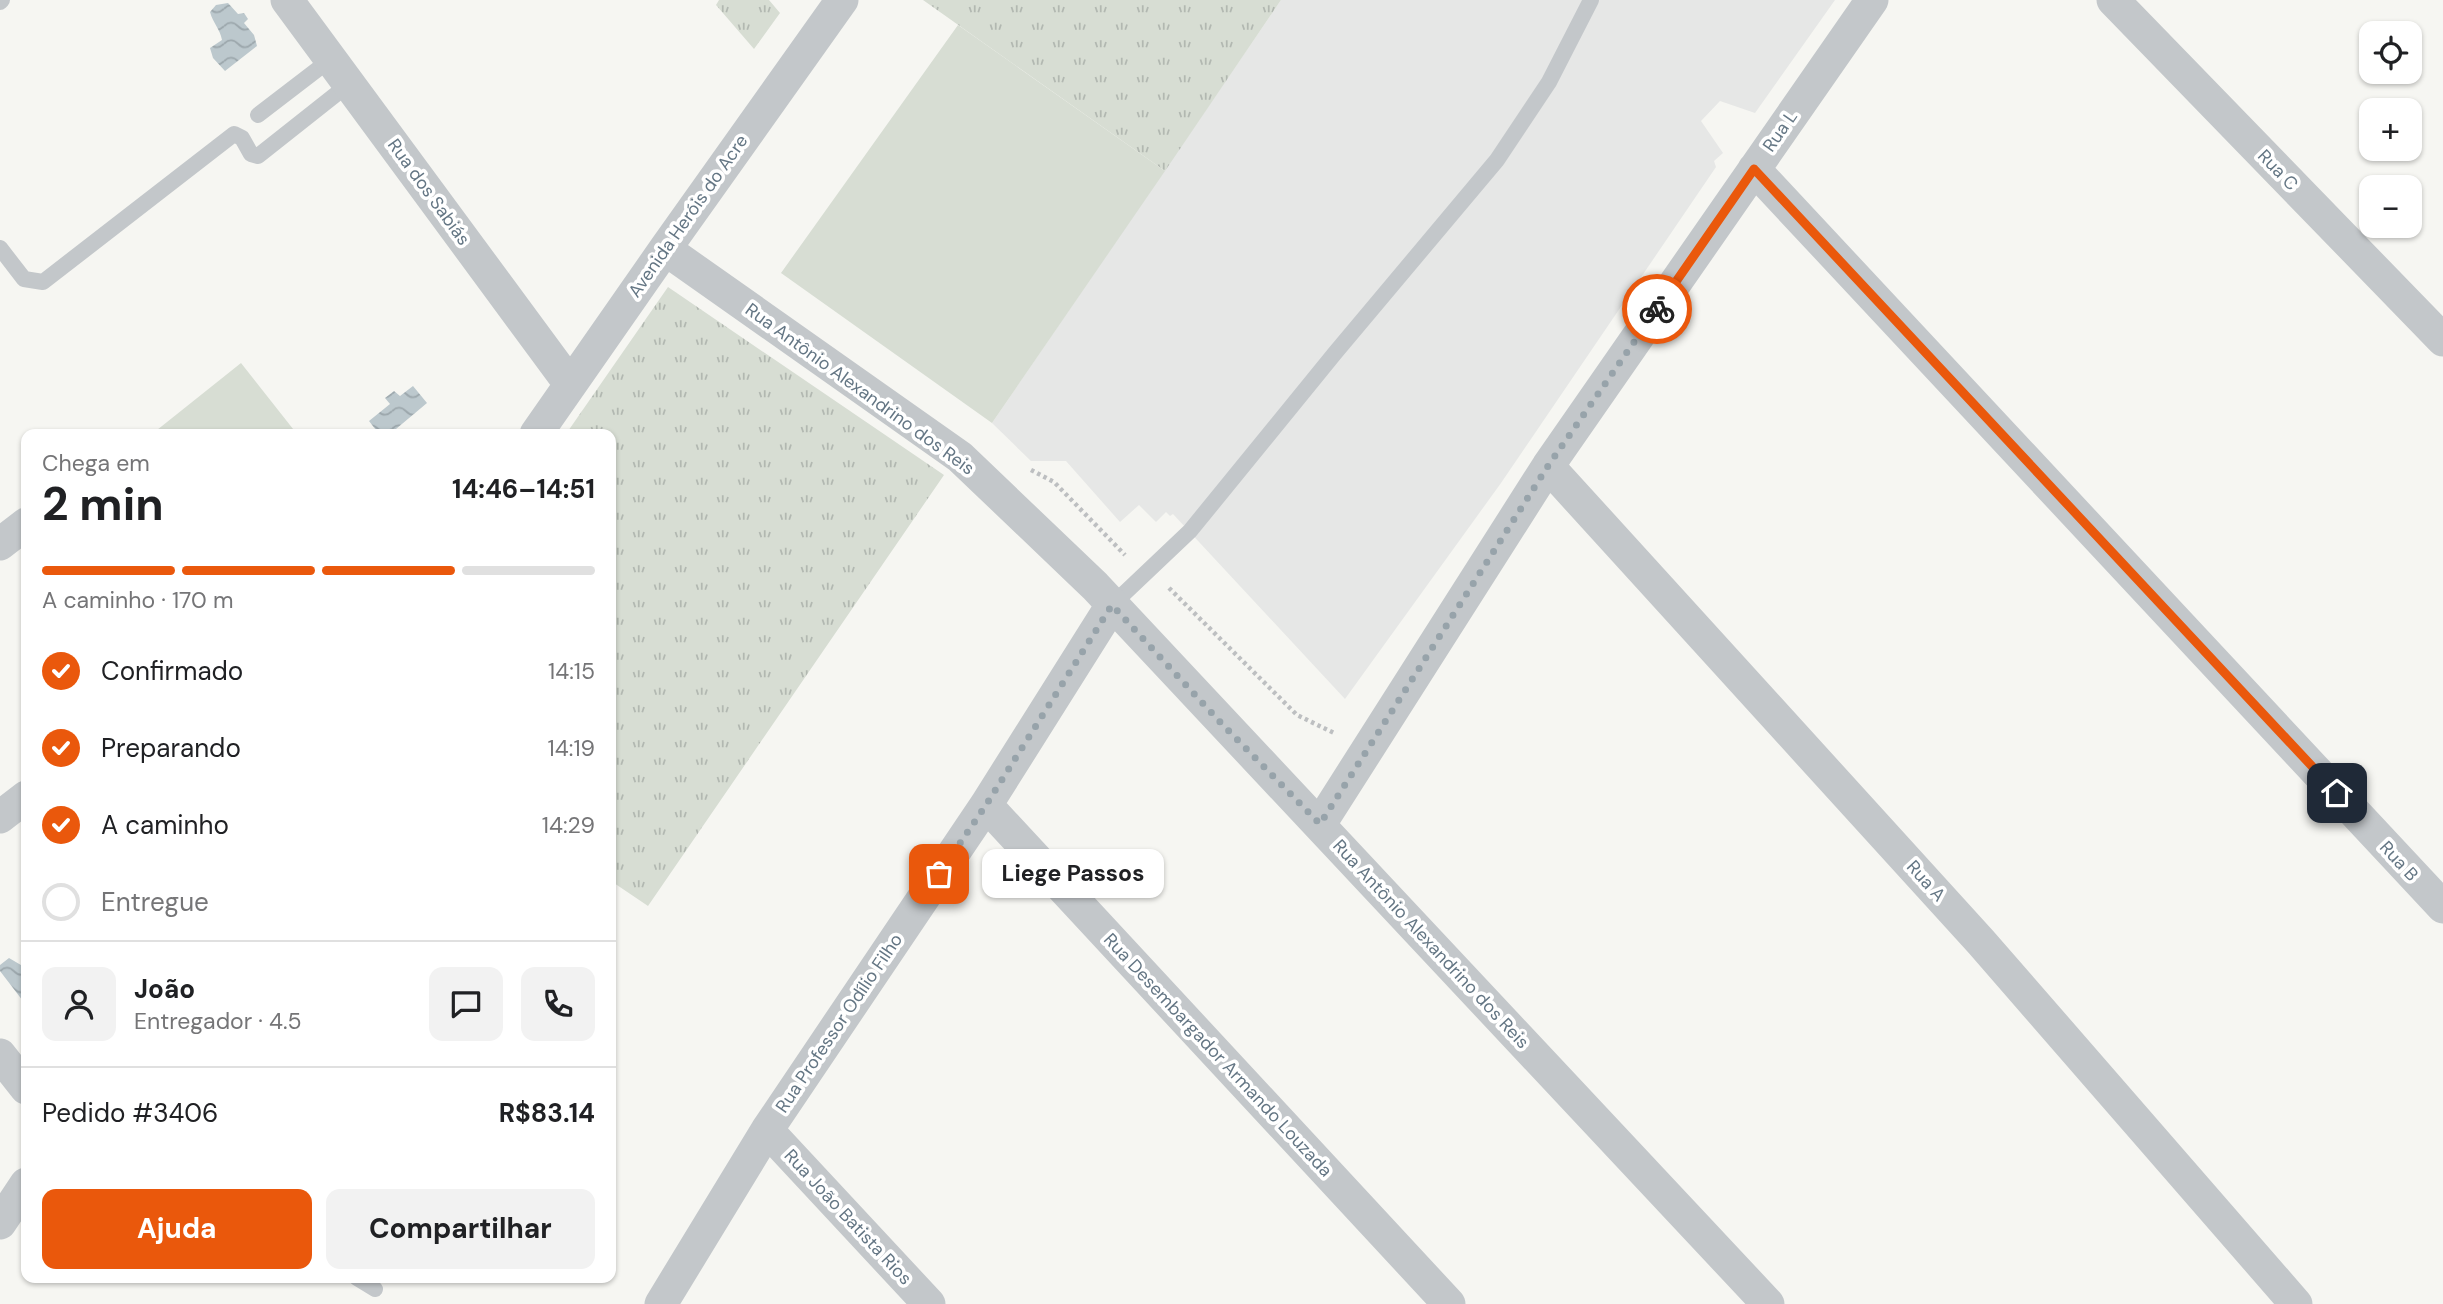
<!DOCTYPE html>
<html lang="pt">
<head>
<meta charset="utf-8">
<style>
	body { margin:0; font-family:"DM Sans",sans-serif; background:#f2f2f2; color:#202124; height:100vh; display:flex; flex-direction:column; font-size:26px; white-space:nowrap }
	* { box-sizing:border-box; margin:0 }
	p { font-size:23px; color:#757577 }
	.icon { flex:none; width:38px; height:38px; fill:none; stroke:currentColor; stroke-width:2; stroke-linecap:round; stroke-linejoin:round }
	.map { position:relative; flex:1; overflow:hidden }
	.panel { position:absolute; left:21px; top:429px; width:595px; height:854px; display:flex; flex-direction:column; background:#fff; border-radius:14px; box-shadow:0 2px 5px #0004 }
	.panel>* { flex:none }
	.fabs { position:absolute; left:2359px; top:21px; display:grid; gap:14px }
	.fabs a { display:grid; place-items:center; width:63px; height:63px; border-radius:14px; background:#fff; box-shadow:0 2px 5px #0004; font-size:35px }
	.pin { position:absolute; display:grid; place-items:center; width:60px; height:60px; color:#fff; margin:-30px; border-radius:14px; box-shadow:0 4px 10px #0006 }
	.courier { position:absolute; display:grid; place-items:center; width:70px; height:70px; margin:-35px; border:5px solid #ea580c; border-radius:50%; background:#fff; color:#222; box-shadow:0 2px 9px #0007 }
	.bubble { position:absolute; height:49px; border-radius:14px; background:#fff; box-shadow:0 2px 5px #0004; font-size:23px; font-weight:700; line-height:49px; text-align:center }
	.head em { font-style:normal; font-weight:700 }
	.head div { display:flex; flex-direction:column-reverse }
	.head { display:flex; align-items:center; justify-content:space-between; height:119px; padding:0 21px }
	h1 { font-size:46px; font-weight:700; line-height:52px }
	.bar { display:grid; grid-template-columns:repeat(4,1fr); gap:10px 7px; align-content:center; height:84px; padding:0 21px }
	.bar i { height:9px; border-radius:5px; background:#e0e0e0 }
	.bar .active { background:#ea580c }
	.bar p { grid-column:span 4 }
	.line { display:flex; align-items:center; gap:18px; padding:0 21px; border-top:2px solid #e0e0e0 }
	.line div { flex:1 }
	.round { display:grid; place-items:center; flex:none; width:74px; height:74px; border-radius:14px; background:#f2f2f2 }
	ol { padding:0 21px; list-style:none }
	li { display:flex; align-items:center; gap:21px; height:77px }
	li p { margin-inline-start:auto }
	li .icon { padding:7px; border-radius:50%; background:#ea580c; color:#fff; stroke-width:4 }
	li:last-child { color:#757577 }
	li i { width:38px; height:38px; border:4px solid #e0e0e0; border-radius:50% }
	.action { display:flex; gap:14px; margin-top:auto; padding:14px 21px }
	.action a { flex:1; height:80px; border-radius:14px; background:#ea580c; color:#fff; font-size:28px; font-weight:700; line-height:80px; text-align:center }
	.action a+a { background:#f2f2f2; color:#202124 }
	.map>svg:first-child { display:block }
</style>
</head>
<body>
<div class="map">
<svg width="2443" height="1304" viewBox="0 0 2443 1304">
	<defs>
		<pattern id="grass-tufts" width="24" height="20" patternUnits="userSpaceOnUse" patternTransform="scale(1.75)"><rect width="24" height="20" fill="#d7ddd3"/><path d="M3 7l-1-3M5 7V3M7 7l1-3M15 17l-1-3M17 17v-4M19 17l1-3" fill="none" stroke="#b2b8b1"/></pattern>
		<pattern id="water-waves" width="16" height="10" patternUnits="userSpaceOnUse" patternTransform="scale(1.75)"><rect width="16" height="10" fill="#bcc8cd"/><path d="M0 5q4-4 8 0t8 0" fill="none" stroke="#9ca7ac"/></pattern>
	</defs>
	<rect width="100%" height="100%" fill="#f6f6f2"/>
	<path fill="#e6e7e6" d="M1281 0H1835L1755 113 1720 101 1701 121 1723 153 1714 161 1716 167 1501 483 1345 699 1173 514 1170 516 1166 512 1156 522 1139 505 1120 522 1066 461H1031L992 423Z"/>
	<path fill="url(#grass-tufts)" d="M719 0H769L780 13 754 49 716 5Z
		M923 0H1281L1165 171Z
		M668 287 944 475 648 906 611 881V434H566Z"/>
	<path fill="#d7ddd3" d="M958 25 1165 171 992 423 781 273Z
		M241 363 297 434H152Z"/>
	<path fill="url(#water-waves)" d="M228 3 238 14 244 13 248 19 244 23 254 35 257 46 225 71 213 58 210 48 222 40C220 29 213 23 210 12L216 5Z
		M413 386 427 403 390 434H379L369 421 390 404 385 398 394 391 400 396Z
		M9 958 26 968V1005L0 971V965Z"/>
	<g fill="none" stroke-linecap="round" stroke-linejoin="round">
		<path stroke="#bdbfc1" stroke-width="4.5" stroke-dasharray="3.5 3.5" stroke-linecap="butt" d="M1031 470 1054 482 1125 555
			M1169 588 1297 715 1334 733"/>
		<path stroke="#c3c7ca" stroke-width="16" d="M0 2 2 0
			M258 115 331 59
			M0 248 24 279 43 282 234 134 242 138 251 154 258 156 349 84
			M1112 605 1190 531 1335 353 1497 160 1549 82 1591 0
			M357 1278 375 1289"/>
		<path stroke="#c3c7ca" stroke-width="33" d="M287 0 570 384
			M2113 0 2443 340
			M1754 169 2443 907
			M665 249 960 457 1095 586 1768 1304
			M536 434 665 249 842 0
			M1548 466 1981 942 2296 1304
			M0 544 26 524
			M986 805 1449 1304
			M0 817 26 797
			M1320 824 1548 466 1872 0
			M0 1055 26 1088
			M767 1130 929 1304
			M0 1223 26 1184
			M661 1304 767 1130 986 805 1112 605"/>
	</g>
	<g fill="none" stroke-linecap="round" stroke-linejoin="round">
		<path stroke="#97a3aa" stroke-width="7" stroke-dasharray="0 12.6" d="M939 874 986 805 1112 605 1222 724 1320 824 1548 466 1657 309"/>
		<path stroke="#ea580c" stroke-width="9" d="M1657 309 1754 169 2337 793"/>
	</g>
	<g text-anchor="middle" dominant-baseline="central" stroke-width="7" stroke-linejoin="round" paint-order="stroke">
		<g font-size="18" fill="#647684" stroke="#fff">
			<text transform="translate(1780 131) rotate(-55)">Rua L</text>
			<text transform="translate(2278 170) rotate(46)">Rua C</text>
			<text transform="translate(429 192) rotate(54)">Rua dos Sabiás</text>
			<text transform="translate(688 216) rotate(-55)">Avenida Heróis do Acre</text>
			<text transform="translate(860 389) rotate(36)">Rua Antônio Alexandrino dos Reis</text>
			<text transform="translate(2399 861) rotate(47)">Rua B</text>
			<text transform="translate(1926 881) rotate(48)">Rua A</text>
			<text transform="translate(1431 944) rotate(47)">Rua Antônio Alexandrino dos Reis</text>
			<text transform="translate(839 1023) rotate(-56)">Rua Professor Odílio Filho</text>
			<text transform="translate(1218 1055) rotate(47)">Rua Desembargador Armando Louzada</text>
			<text transform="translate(848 1217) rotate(47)">Rua João Batista Rios</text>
		</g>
	</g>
</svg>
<div class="fabs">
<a><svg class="icon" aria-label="locate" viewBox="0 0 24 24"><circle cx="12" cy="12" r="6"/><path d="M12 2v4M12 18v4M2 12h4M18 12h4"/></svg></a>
<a>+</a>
<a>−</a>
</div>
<div class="pin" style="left:939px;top:874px;background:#ea580c"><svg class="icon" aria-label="bag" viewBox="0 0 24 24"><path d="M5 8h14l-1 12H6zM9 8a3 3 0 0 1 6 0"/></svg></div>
<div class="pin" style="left:2337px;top:793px;background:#1f2937"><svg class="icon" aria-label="home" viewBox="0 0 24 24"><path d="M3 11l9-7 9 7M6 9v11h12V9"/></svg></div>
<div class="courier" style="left:1657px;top:309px"><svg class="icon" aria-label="bike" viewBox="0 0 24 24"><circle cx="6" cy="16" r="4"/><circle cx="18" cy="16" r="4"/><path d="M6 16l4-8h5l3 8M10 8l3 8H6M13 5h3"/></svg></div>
<div class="bubble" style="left:982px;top:849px;width:182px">Liege Passos</div>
<section class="panel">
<div class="head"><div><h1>2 min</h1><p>Chega em</p></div><em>14:46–14:51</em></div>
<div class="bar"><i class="active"></i><i class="active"></i><i class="active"></i><i></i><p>A caminho · 170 m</p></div>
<ol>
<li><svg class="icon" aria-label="check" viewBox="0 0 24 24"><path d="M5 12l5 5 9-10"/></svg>Confirmado<p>14:15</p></li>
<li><svg class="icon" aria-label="check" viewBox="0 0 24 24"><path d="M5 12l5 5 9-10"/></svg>Preparando<p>14:19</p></li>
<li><svg class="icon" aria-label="check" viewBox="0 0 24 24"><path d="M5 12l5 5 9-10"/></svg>A caminho<p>14:29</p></li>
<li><i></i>Entregue</li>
</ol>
<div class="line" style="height:126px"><a class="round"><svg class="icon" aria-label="person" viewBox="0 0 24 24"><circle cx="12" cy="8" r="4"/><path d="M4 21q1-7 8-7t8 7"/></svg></a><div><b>João</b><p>Entregador · 4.5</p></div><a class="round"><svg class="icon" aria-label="chat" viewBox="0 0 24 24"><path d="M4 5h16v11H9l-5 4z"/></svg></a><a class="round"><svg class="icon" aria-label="phone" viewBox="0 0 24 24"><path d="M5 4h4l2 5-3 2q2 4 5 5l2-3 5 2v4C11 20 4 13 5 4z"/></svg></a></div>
<div class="line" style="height:91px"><div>Pedido #3406</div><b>R$83.14</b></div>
<div class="action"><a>Ajuda</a><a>Compartilhar</a></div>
</section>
</div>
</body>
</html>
